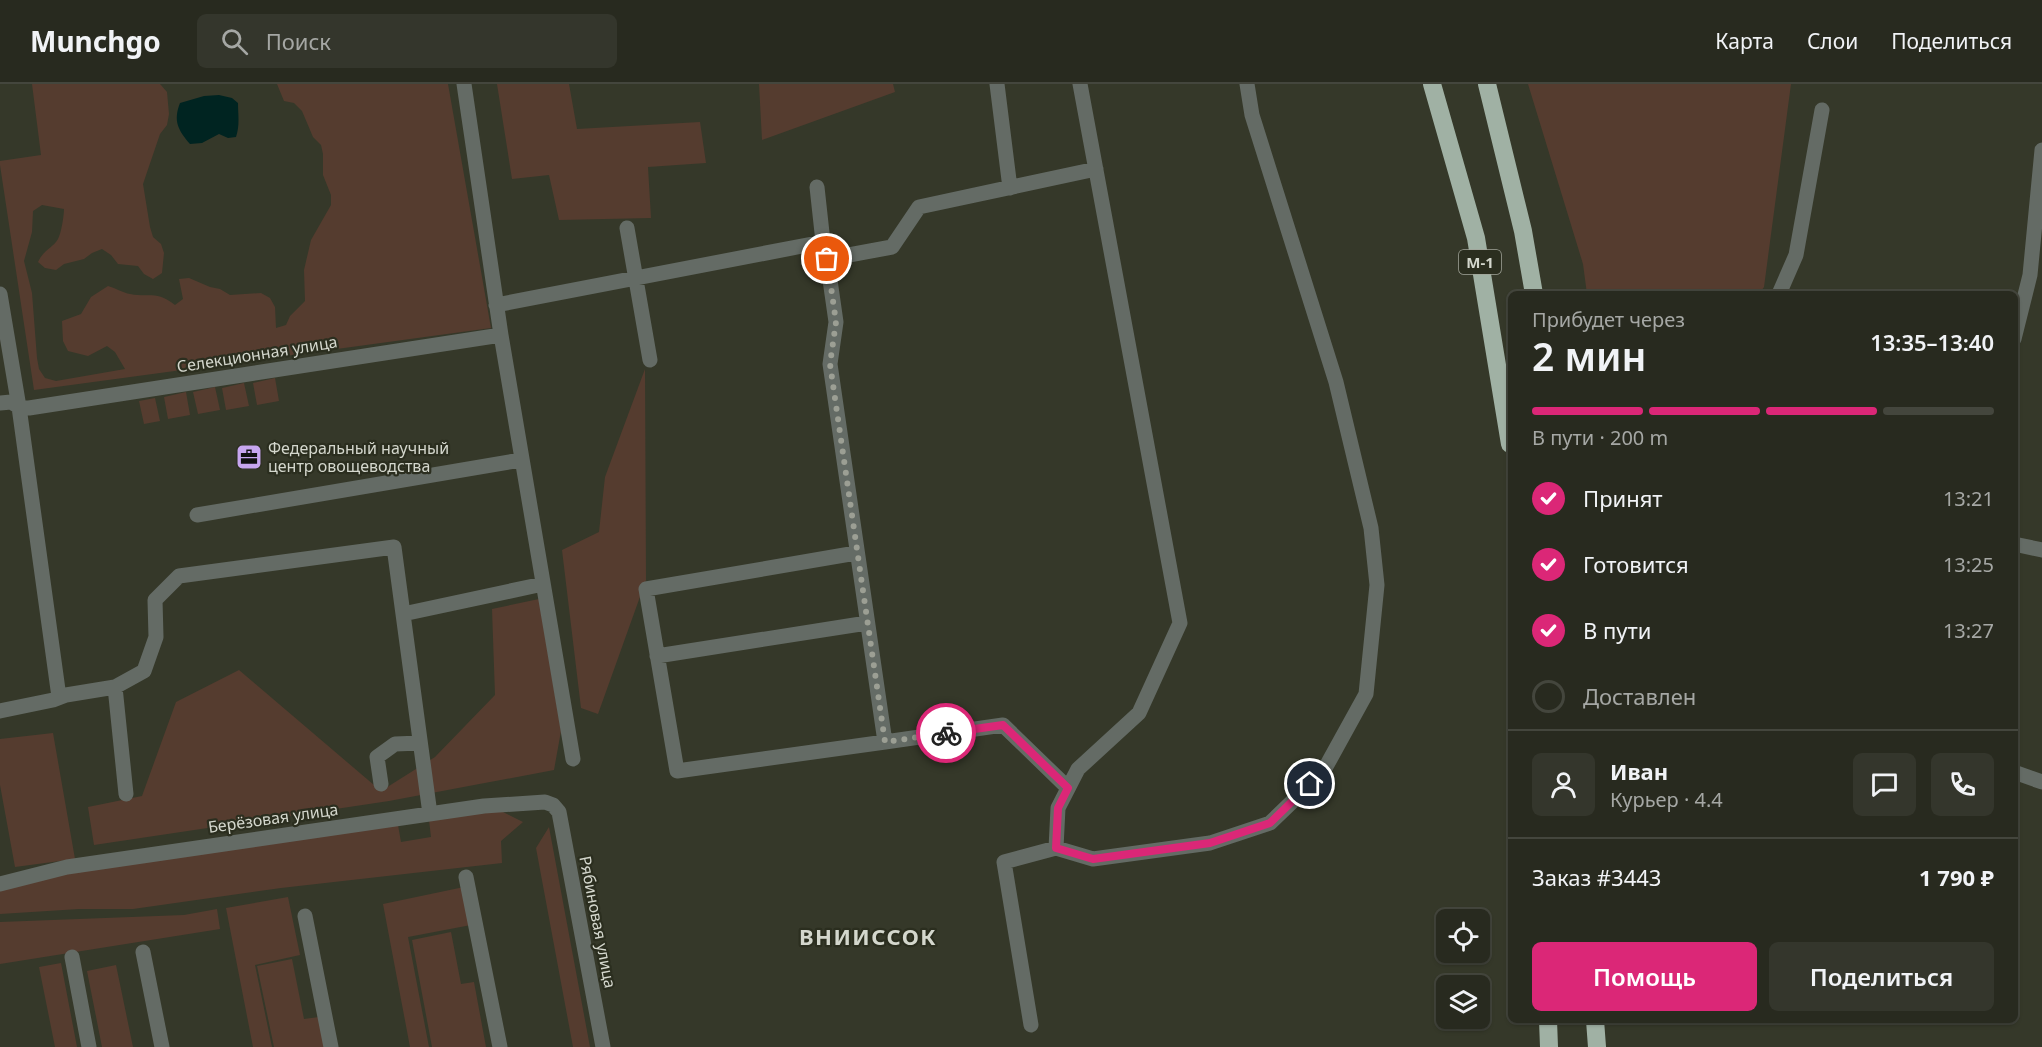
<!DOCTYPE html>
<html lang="ru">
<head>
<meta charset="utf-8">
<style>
	body { margin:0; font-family:"Noto Sans",sans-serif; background:#34362c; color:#f1f3f6; height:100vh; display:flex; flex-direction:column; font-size:22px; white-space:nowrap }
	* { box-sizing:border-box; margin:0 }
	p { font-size:20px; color:#a5a7a4 }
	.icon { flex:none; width:33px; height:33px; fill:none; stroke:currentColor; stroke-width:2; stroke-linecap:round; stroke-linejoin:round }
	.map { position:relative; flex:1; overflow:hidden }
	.sheet { position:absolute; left:1508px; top:207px; width:510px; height:732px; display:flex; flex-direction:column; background:#282a1f; border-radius:9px; box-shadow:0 2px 4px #0004,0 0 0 2px #44463d }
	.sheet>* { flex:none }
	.fabs { position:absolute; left:1436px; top:825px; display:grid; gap:12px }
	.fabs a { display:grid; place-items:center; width:54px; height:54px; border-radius:9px; background:#282a1f; box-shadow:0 2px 4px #0004,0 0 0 2px #44463d; font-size:30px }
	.pin { position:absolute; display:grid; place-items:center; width:51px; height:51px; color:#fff; margin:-26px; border:3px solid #fff; border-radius:50%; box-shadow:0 2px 6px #0007 }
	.courier { position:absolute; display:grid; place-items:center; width:60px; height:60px; margin:-30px; border:4px solid #db2777; border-radius:50%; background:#fff; color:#222; box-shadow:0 2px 8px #0007 }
	.overview em { font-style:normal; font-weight:600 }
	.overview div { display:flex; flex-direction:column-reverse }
	.overview { display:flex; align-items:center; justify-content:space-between; height:102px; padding:0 24px }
	h1 { font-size:39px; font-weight:600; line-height:45px }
	.bar { display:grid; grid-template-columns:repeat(4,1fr); gap:9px 6px; align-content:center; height:72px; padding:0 24px }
	.bar i { height:8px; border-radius:4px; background:#44463d }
	.bar .on { background:#db2777 }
	.bar p { grid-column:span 4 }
	.line { display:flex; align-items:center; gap:15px; padding:0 24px; border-top:2px solid #44463d }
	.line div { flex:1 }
	.round { display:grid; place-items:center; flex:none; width:63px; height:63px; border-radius:9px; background:#34362c }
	ol { padding:0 24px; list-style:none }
	li { display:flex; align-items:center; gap:18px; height:66px }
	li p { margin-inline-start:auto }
	li .icon { padding:6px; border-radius:50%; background:#db2777; color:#fff; stroke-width:4 }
	li:last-child { color:#a5a7a4 }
	li i { width:33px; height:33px; border:3px solid #44463d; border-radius:50% }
	.cta { display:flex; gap:12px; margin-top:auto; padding:12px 24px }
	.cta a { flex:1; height:69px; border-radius:9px; background:#db2777; color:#fff; font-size:24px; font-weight:600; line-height:69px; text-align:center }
	.cta a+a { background:#34362c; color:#f1f3f6 }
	header { display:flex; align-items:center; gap:36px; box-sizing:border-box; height:84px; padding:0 30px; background:#282a1f; border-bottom:2px solid #44463d }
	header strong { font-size:28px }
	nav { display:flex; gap:33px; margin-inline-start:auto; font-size:21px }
	.search { width:420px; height:54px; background:#34362c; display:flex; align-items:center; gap:15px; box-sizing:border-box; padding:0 21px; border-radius:9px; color:#a5a7a4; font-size:22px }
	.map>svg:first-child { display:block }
</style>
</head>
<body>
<header>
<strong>Munchgo</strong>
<div class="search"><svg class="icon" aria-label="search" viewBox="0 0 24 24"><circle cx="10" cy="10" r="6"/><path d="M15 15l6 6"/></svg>Поиск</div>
<nav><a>Карта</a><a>Слои</a><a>Поделиться</a></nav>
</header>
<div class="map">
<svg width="2042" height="963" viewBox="0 0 2042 963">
	<rect width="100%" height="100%" fill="#353829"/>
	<path fill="#553c2f" d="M32 0H160L167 8 169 30 167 41 160 50 143 100 150 143 153 153 161 160 164 169 162 189 153 195 144 190 138 182 118 180 111 171 102 165 92 169 84 175 64 180 56 186 45 184 38 178C44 165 53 164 58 155 61 150 64 132 64 125L42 121 33 127 32 148 24 177 32 209 37 274 39 285 45 294 56 297 125 285 115 268 107 262 88 272 68 267 63 257 62 237 81 230 91 213 108 202C116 204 123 209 130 210 150 214 156 206 175 221L183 215 179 195 189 194 210 203 220 205 230 211 261 209 270 214 275 223 276 244 286 241 290 232 305 217 304 186 311 156 331 121V111L323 91V70L321 61 313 53 302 27 294 19 284 17 277 0H448L491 244 34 306 0 81V77L41 71Z
		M497 0H569L577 45 700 38 706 79 648 83 651 134 559 136 549 91 512 95Z
		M759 0H893L895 8 762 56Z
		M1528 0H1791L1764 203 1759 210H1587L1583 180Z
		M645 285 646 496 598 630 581 624 562 466 599 448 605 393Z
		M275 294 279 317 257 321 253 299Z
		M244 299 249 322 226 326 222 304Z
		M215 303 220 326 198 330 193 308Z
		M186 308 190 331 168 335 164 313Z
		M155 314 160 337 144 340 139 317Z
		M539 515 561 647 554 686 389 717 94 761 88 723 142 712 176 618 239 586 381 707 435 673 495 611 492 525Z
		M53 649 75 775 15 783 0 701V655Z
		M501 727 523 738 501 757 502 779 281 804 133 825H79L0 830V806L68 789 398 741 401 758 431 753 429 736Z
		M549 743 590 963H573L536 764Z
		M464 803 471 841 408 853 429 963H410L383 820Z
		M288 813 300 871 255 881 272 963H253L226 824Z
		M217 825 220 845 0 880V838L184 831Z
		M451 848 461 900 474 898 486 963H432L412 856Z
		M292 875 304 935 319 933 325 963H274L257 882Z
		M61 879 77 963H55L39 883Z
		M116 881 133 963H102L87 887Z"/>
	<path fill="#002421" d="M219 11 232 14 238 19C238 31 240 41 236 53L228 54 219 50 202 59 190 60C178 46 173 37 180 19L204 12Z"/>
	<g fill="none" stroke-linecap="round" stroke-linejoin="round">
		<path stroke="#646b65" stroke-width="15" d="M464 0 501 251 573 675
			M997 0 1010 104
			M817 103 823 158
			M627 144 650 276
			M827 175 836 238 830 280 885 658 1003 641 1068 704
			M0 210 19 323 59 613
			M1779 210 1796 171 1822 26
			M496 221 823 158 827 175 892 163 919 123 1096 85
			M2014 255 2030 191 2042 66
			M0 319 11 318 19 323
			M19 323 29 324 501 251
			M197 431 521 376
			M2014 460 2042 466
			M856 469 646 505 677 687 885 658
			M403 530 430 730
			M657 572 867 539
			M115 603 126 710
			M0 627 53 616 66 611 115 603 144 587 156 553 155 516 179 492 394 463 403 530 543 500
			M2014 688 2042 698
			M381 700 377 673 395 660 420 659
			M1056 764 1093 775 1210 759 1270 739 1323 688 1366 610 1377 501 1371 444 1336 298 1252 31 1247 0
			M466 793 500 963
			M0 800 67 783 484 722 545 718 553 721 559 728 603 963
			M305 832 331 963
			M143 868 162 963
			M72 873 89 963
			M1031 941 1004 778 1056 764 1058 724 1078 685 1139 629 1180 539 1080 0"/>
		<path stroke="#a0b1a4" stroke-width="18" d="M1432 0 1476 154 1510 360
			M1487 0 1523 147 1534 210
			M1548 936 1549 963
			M1595 936 1597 963"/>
	</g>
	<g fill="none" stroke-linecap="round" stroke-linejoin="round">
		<path stroke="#9c9f94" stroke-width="6" stroke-dasharray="0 10.8" d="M827 175 836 238 830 280 885 658 946 649"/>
		<path stroke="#db2777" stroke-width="8" d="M946 649 1003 641 1068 704 1058 724 1056 764 1093 775 1210 759 1270 739 1310 700"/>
	</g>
	<defs>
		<g id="office-square" transform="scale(1.35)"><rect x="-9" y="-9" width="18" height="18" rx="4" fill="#c7a6ef" stroke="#2b2e1f"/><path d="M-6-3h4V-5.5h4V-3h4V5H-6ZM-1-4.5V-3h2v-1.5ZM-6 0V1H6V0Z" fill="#111"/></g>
	</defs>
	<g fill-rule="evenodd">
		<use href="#office-square" x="249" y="373"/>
	</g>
	<g text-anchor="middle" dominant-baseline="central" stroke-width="4.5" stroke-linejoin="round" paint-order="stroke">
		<rect fill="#2b2e1f" stroke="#a1a499" stroke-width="1.5" x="1459" y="166" width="42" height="24" rx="4.5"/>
		<g font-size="15" font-weight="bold" fill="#d4d7cd">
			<text x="1480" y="178">М-1</text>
		</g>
		<g font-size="16" fill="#d4d7cd" stroke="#2b2e1f">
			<text transform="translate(257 270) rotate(-9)">Селекционная улица</text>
			<text transform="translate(273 734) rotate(-8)">Берёзовая улица</text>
			<text transform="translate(598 838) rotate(79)">Рябиновая улица</text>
		</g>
		<g font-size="16" fill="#d4d7cd" stroke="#2b2e1f" text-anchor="start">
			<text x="268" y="364">Федеральный научный<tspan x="268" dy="18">центр овощеводства</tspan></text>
		</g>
		<g font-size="22" font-weight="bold" letter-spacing="1.5" fill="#d4d7cd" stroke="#2b2e1f">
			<text x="868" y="852">ВНИИССОК</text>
		</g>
	</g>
</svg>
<div class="fabs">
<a><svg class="icon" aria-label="locate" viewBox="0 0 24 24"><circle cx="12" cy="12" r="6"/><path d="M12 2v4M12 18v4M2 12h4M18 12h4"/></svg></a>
<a><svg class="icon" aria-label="layers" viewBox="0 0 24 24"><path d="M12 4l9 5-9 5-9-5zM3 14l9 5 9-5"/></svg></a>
</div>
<div class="pin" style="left:827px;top:175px;background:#ea580c"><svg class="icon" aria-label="bag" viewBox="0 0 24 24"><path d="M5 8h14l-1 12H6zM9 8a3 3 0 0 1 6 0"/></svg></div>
<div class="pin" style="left:1310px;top:700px;background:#1f2937"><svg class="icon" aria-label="home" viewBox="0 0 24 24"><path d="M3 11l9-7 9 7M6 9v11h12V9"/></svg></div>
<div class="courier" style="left:946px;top:649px"><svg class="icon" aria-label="bike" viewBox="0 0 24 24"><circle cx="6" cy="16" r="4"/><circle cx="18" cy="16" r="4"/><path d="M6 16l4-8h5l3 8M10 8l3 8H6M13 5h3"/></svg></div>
<section class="sheet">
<div class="overview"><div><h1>2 мин</h1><p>Прибудет через</p></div><em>13:35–13:40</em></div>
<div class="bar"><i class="on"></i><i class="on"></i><i class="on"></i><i></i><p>В пути · 200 m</p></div>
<ol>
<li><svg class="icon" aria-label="check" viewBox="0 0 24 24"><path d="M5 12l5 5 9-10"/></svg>Принят<p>13:21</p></li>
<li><svg class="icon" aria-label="check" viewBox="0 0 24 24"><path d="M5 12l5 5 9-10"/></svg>Готовится<p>13:25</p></li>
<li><svg class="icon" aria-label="check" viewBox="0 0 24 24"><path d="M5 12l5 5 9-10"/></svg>В пути<p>13:27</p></li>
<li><i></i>Доставлен</li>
</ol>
<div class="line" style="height:108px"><a class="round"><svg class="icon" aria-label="person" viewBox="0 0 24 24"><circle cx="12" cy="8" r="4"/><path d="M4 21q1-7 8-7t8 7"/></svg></a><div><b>Иван</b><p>Курьер · 4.4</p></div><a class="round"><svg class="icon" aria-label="chat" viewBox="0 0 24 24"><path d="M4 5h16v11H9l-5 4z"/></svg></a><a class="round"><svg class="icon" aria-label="phone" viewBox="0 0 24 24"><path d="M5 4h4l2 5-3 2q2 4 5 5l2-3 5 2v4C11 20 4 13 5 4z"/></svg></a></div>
<div class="line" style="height:78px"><div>Заказ #3443</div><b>1 790 ₽</b></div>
<div class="cta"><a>Помощь</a><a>Поделиться</a></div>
</section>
</div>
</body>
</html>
